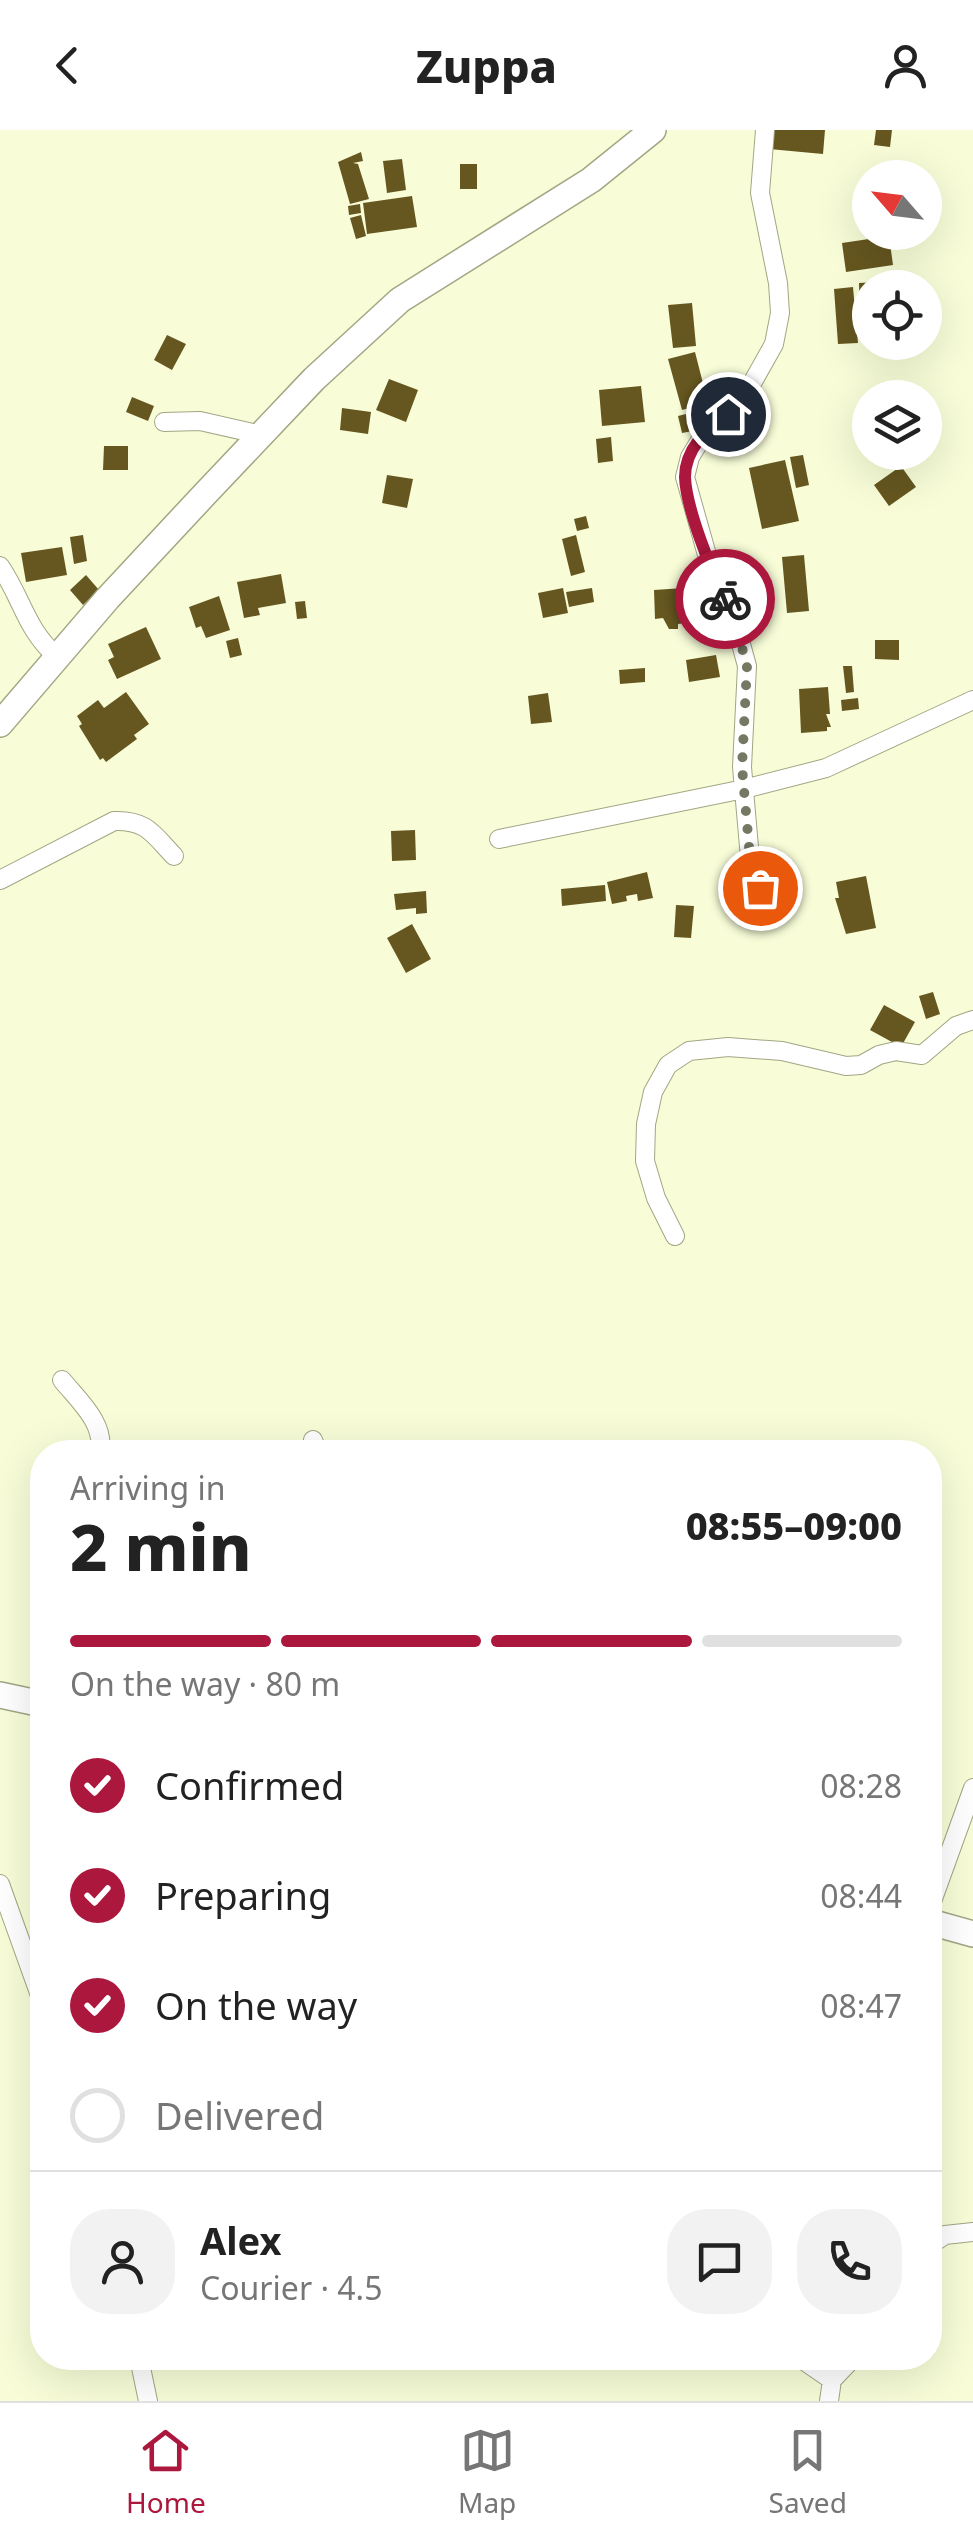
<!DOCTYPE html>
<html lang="en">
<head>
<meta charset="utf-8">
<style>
	body { margin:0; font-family:"Noto Sans",sans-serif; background:#f2f2f2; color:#222; height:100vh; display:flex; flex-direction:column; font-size:38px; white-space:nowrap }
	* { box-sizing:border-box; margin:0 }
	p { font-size:32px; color:#767676 }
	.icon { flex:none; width:55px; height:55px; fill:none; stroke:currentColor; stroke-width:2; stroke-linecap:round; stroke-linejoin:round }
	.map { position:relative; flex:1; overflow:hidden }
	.panel { position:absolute; left:30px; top:1310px; width:912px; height:930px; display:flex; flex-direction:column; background:#fff; border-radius:40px; box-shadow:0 10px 40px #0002 }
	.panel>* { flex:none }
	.needle { width:65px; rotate:298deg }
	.controls { position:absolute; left:852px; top:30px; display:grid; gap:20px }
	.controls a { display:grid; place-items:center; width:90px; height:90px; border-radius:50%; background:#fff; box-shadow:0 10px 40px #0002; font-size:50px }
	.pin { position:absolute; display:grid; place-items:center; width:85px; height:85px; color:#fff; margin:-42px; border:5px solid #fff; border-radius:50%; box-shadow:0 2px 10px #0007 }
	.courier { position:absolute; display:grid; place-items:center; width:100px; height:100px; margin:-50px; border:8px solid #ac173d; border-radius:50%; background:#fff; color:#222; box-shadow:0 2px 12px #0007 }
	.headline em { font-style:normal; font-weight:800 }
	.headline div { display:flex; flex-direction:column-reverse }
	.headline { display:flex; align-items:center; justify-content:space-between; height:170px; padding:0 40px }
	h1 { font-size:65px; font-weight:800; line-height:75px }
	.bar { display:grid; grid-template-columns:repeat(4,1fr); gap:15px 10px; align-content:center; height:120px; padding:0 40px }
	.bar i { height:12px; border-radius:8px; background:#e0e0e0 }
	.bar .selected { background:#ac173d }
	.bar p { grid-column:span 4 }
	.line { display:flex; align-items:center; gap:25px; padding:0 40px; border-top:2px solid #e0e0e0 }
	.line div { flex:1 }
	.round { display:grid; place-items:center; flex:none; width:105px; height:105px; border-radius:40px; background:#f2f2f2 }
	ol { padding:0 40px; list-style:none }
	li { display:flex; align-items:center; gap:30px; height:110px }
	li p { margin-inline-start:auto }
	li .icon { padding:10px; border-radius:50%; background:#ac173d; color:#fff; stroke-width:4 }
	li:last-child { color:#767676 }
	li i { width:55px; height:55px; border:5px solid #e0e0e0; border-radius:50% }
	header { display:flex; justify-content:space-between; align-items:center; height:130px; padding:0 40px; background:#fff; font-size:45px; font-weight:800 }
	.tab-bar { display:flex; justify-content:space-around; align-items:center; height:140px; border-top:2px solid #e0e0e0; background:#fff; font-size:28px; color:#767676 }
	.tab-bar a { display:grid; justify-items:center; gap:5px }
	.tab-bar .selected { color:#ac173d }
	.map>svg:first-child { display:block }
</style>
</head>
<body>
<header><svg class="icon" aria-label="back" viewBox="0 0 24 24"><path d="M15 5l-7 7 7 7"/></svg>Zuppa<svg class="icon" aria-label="person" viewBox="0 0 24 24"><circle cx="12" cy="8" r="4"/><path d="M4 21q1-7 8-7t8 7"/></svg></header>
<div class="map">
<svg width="973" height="2271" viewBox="0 0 973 2271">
	<rect width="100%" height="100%" fill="#f8fdd8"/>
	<path fill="#665720" d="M771 0H825L823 24 769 19Z
		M876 0H892L890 17 874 15Z
		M361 22 363 31 353 33 358 34 369 69 350 74 338 32Z
		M402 29 406 60 387 63 383 31Z
		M460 34H477V59H460Z
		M412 66 417 97 367 104 363 73Z
		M360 74 361 83 349 85 348 76Z
		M361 85 366 106 356 109 350 88Z
		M889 106 893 135 846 142 842 113Z
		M877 152V158H870V203L860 204 859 153Z
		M853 157 858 213 838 214 834 159Z
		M692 173 696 216 673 218 668 175Z
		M930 179 933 201 925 202V180Z
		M167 205 186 214 172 240 154 230Z
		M695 222 708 273 682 280 668 229Z
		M389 249 418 260 406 292 376 280Z
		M641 256 645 292 602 296 599 260Z
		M132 267 154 276 148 291 126 282Z
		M342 278 371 282 368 304 340 300Z
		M694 282 698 300 682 303 678 286Z
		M611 307 613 331 598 333 596 309Z
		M104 316H128V340H103Z
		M803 325 809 355 796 358 790 327Z
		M785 330 799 391 762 399 749 338Z
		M901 336 916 357 889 376 874 355Z
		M387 345 413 349 407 378 382 373Z
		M586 386 589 398 577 401 574 389Z
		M83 405 87 431 74 434 70 407Z
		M576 405 585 442 571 446 562 409Z
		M62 417 67 445 26 452 21 423Z
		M804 425 809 481 787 483 782 427Z
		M281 444 286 473 258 478 260 485 244 488 237 452Z
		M86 445 99 460 83 475 70 460Z
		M563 458 568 483 543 488 538 463Z
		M592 458 594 472 569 477 566 462Z
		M684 458 686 493 678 494V499H669L663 488 655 489 654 460Z
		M219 466 230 500 206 508 201 496 196 498 189 477Z
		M305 471 307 488 297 489 295 472Z
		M146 497 161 529 117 549 108 530 114 527 108 514Z
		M238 508 242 525 230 528 226 511Z
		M875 510H899V530L875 529Z
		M716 525 720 547 689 552 686 530Z
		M843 536H852L854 562 846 563Z
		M645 538V552L620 554 619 540Z
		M828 557 830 584H826L831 597H827V601L801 603 799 559Z
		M126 562 149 594 134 605 137 609 106 632 103 628 100 630 79 596 82 594 77 586 98 570 104 578Z
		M548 563 552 592 531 594 528 566Z
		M858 568 859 579 842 581 841 570Z
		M415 700 416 730 392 731 391 701Z
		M647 742 653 768 638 771 637 764 626 766 627 771 612 774 607 752Z
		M866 746 876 798 846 804 835 768H839L836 752Z
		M605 755 606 771 562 776 561 759Z
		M426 761 427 783 416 784V778L396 780 394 764Z
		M676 775 694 776 691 808 674 807Z
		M412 794 431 829 406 843 387 808Z
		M933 862 940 884 926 889 919 866Z
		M884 875 915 892 901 917 870 900Z"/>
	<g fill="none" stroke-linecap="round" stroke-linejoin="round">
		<g stroke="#a2a683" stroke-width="20">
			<path id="street" d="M765 0 760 63 778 153 780 183 774 214 746 264 728 285 709 296 690 327 685 347 711 439 735 492 747 536 742 637 752 751 760 758 790 759
				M164 292 200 291 262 305
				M0 436C23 470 25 498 57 527
				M499 709 744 659 826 638 973 570
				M0 750 114 691C147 690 153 704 174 726
				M675 1106 656 1068 645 1031 646 994 653 962 668 935 689 921 728 917 782 921 846 936 861 935 879 925 896 921 922 925 956 896 973 890
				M62 1250C79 1271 105 1293 100 1322
				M313 1310 318 1322
				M0 1754 42 1871
				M930 1777 973 1658
				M930 2115 945 2105 973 2102
				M139 2228 148 2271
				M800 2228 832 2250
				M829 2271 832 2250 853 2228"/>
		</g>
		<g stroke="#a2a683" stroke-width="28">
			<path id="secondary" d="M0 594 108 468 204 365 314 249 400 170 591 50 653 0
				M0 1565 42 1574
				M930 1792 973 1804"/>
		</g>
		<use href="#street" stroke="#fff" stroke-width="18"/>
		<use href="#secondary" stroke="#fff" stroke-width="25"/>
	</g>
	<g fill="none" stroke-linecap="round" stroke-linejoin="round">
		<path stroke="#757862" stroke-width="10" stroke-dasharray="0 18" d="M725 469 735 492 747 536 742 637 752 750 760 758"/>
		<path stroke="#ac173d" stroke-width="12" d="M725 469C711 440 686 378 685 347 685 320 707 297 728 284"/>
	</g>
</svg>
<div class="controls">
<a><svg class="needle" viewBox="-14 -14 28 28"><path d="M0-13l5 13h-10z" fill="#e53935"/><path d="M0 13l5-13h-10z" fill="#767676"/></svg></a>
<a><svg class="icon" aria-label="locate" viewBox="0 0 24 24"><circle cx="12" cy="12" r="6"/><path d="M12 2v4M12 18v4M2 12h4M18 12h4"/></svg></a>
<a><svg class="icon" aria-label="layers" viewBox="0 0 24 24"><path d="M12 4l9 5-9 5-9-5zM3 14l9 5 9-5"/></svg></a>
</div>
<div class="pin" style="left:760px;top:758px;background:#ea580c"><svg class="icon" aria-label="bag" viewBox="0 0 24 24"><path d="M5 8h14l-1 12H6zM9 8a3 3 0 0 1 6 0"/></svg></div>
<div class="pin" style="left:728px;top:284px;background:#1f2937"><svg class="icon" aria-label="home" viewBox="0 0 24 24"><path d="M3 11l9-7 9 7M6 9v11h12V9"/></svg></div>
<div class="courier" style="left:725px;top:469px"><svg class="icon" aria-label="bike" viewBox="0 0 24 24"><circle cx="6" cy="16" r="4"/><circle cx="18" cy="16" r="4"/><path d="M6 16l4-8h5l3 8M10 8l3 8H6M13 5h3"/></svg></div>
<section class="panel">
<div class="headline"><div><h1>2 min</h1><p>Arriving in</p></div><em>08:55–09:00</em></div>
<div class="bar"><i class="selected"></i><i class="selected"></i><i class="selected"></i><i></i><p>On the way · 80 m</p></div>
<ol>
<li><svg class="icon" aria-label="check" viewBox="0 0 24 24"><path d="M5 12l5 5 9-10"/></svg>Confirmed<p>08:28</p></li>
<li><svg class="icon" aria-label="check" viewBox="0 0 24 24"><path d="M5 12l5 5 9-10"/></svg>Preparing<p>08:44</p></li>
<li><svg class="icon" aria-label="check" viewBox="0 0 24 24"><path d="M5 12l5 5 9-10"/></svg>On the way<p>08:47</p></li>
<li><i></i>Delivered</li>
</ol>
<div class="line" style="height:180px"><a class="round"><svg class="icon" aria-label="person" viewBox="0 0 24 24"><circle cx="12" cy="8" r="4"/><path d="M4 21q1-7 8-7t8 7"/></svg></a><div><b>Alex</b><p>Courier · 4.5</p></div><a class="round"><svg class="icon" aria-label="chat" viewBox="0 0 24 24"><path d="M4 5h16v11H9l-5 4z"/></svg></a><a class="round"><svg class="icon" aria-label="phone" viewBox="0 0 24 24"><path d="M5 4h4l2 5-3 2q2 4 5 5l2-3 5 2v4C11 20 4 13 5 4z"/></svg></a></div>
</section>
</div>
<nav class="tab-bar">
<a class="selected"><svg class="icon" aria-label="home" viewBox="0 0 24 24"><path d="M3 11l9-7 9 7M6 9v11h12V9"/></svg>Home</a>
<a><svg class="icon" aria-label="map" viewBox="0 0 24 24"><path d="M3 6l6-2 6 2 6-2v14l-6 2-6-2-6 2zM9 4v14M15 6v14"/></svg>Map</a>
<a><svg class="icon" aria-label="saved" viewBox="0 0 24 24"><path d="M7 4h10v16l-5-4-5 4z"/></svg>Saved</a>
</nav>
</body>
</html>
